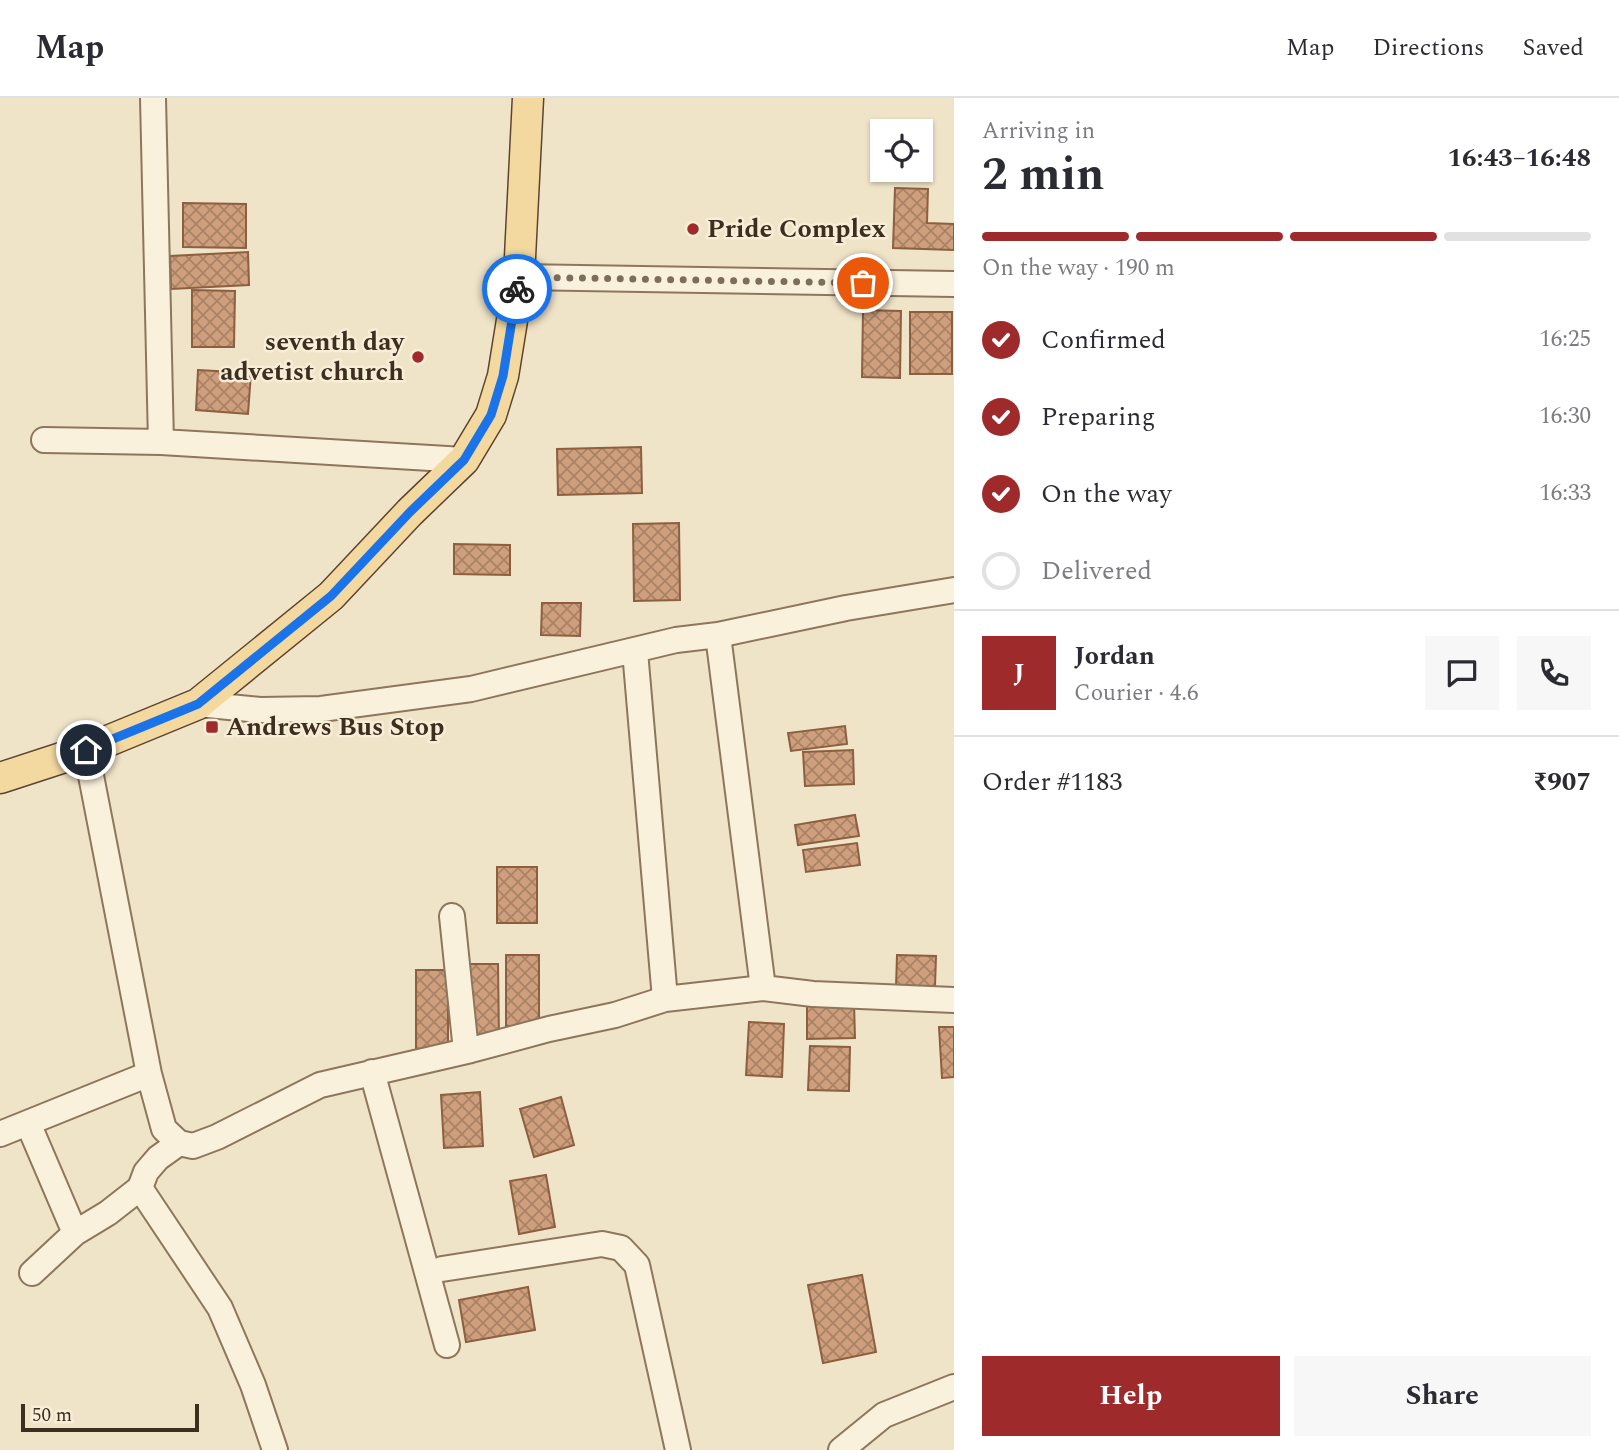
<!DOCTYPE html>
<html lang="en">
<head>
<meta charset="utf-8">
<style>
	body { margin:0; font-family:Spectral,serif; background:#f7f7f7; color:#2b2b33; height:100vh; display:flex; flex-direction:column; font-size:26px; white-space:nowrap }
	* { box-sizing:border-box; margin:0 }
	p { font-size:23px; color:#7c7c81 }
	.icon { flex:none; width:38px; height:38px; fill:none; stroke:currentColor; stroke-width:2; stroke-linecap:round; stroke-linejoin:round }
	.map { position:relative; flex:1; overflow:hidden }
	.side { display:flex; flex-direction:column; background:#fff; width:665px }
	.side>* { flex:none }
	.buttons { position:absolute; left:870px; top:21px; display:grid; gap:14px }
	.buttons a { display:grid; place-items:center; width:63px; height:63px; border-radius:0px; background:#fff; box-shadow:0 2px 5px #0004; font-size:35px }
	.scale { position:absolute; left:21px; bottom:18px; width:178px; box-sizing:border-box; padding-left:7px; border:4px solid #3d2e20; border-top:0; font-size:19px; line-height:24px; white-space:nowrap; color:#3d2e20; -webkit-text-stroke:5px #f7eed8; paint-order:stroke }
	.pin { position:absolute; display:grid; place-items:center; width:60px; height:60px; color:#fff; margin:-30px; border:4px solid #fff; border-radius:50%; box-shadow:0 2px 7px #0007 }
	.courier { position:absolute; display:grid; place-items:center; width:70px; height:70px; margin:-35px; border:5px solid #1a73e8; border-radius:50%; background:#fff; color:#222; box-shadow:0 2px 9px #0007 }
	.summary em { font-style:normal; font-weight:700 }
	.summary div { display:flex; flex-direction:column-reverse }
	.summary { display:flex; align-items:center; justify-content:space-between; height:119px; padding:0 28px }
	h1 { font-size:46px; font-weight:700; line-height:52px }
	.bar { display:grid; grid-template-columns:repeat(4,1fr); gap:10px 7px; align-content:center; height:84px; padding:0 28px }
	.bar i { height:9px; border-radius:5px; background:#e1e1e2 }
	.bar .active { background:#9e2a2b }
	.bar p { grid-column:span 4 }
	.line { display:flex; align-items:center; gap:18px; padding:0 28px; border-top:2px solid #e1e1e2 }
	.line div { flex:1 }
	.round { display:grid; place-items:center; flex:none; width:74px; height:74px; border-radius:0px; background:#f7f7f7 }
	ol { padding:0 28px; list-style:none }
	li { display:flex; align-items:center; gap:21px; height:77px }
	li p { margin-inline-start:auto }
	li .icon { padding:7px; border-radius:50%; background:#9e2a2b; color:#fff; stroke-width:4 }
	li:last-child { color:#7c7c81 }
	li i { width:38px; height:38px; border:4px solid #e1e1e2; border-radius:50% }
	.primary-button { display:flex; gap:14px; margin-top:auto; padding:14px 28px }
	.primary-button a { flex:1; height:80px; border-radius:0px; background:#9e2a2b; color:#fff; font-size:28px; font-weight:700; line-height:80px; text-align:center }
	.primary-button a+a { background:#f7f7f7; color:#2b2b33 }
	header { display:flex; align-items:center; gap:42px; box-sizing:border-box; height:98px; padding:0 35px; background:#fff; border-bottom:2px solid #e1e1e2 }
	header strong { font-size:33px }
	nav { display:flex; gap:38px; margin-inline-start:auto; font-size:24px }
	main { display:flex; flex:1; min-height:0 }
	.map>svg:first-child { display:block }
</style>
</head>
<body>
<header>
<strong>Map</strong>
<nav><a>Map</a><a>Directions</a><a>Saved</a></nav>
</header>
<main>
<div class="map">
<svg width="954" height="1352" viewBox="0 0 954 1352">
	<defs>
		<pattern id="building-cross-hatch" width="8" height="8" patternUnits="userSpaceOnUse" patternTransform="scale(1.75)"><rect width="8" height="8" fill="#cf9f7d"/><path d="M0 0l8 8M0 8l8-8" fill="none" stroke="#a98266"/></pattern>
	</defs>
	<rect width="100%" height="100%" fill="#f0e4c8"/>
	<path fill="url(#building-cross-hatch)" stroke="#8d5f41" stroke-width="2" d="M895 90 928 91 927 125 954 126V152L893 150Z
		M183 105 246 106V150L183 149Z
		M248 154 249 187 171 191 170 158Z
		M192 192 235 193 234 249H192Z
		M863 212 901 213 900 280 862 279Z
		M910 214H952V276H910Z
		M198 272 251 275 248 316 196 312Z
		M641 349 642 395 558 397 557 351Z
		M679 425 680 502 634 503 633 426Z
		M454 446 510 447V477L454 476Z
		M542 505H581L580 538 541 537Z
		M845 628 847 646 791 653 788 635Z
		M853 652 854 686 805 688 803 654Z
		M855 717 859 738 798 747 795 727Z
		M857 745 860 767 806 774 803 752Z
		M497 769H537V825H497Z
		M506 857H539V928H506Z
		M897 857 936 858 935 889H896Z
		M466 866H498L499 941H467Z
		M416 872H448V951H416Z
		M854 905 855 940 807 941V906Z
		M749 924 784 926 782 979 746 977Z
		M939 929H954V979L942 980Z
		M810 948 850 949 849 993 808 992Z
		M480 994 483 1048 444 1050 441 997Z
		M561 999 574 1047 534 1059 520 1011Z
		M546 1077 555 1129 519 1136 510 1083Z
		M862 1177 876 1254 823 1265 808 1187Z
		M528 1189 535 1232 466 1244 459 1202Z"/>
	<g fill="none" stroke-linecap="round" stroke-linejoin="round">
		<g stroke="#8d765c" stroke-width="28">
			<path id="minor" d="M153 0 161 344 464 362
				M519 179 954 186
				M44 342 161 344
				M718 537 763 890
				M635 553 665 901
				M198 606 260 612 321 611 471 591 676 542 718 537 846 510 954 492
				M452 818 466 953
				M372 974 447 1247
				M149 976 164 1031 179 1045 193 1048 217 1039 320 987 471 952 549 931 615 917 665 901 763 890 813 896 954 902
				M28 1025 75 1135
				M0 1036 149 976 86 652
				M140 1090 220 1210 253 1287 275 1352
				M442 1171 602 1146 621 1150 637 1167 678 1352
				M32 1175 75 1135 108 1115 140 1090 146 1074 158 1060 179 1045
				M841 1352 884 1317 954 1289"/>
		</g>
		<g stroke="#5b4430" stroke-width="33">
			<path id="major" d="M0 680 86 652 198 606 331 498 410 414 464 362 491 317 503 278 519 179 528 0"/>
		</g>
		<use href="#minor" stroke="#faf1dc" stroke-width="24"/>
		<use href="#major" stroke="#f3d9a0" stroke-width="30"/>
	</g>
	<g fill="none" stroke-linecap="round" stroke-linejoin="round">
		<path stroke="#7c6e5b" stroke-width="7" stroke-dasharray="0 12.6" d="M517 191 519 179 863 185"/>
		<path stroke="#1a73e8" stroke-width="9" d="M86 652 198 606 331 498 410 414 464 362 491 317 503 278 517 191"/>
	</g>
	<g fill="#9e2a2b" stroke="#f7eed8" stroke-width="2.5">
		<circle cx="693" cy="131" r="7"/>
		<circle cx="418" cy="259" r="7"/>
		<rect x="205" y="622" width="14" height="14" rx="3.5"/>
	</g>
	<g text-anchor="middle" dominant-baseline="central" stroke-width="5" stroke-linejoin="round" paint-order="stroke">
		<g font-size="26" font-weight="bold" fill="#3d2e20" stroke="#f7eed8" text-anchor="start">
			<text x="707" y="131">Pride Complex</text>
			<text x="404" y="244" text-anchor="end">seventh day<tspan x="404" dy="30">advetist church</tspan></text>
			<text x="226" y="629">Andrews Bus Stop</text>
		</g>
	</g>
</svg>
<div class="buttons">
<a><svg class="icon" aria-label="locate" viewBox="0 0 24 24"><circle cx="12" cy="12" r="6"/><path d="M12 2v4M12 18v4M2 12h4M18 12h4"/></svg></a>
</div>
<div class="scale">50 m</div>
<div class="pin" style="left:863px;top:185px;background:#ea580c"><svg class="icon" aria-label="bag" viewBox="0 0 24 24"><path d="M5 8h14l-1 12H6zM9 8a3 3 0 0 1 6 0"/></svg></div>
<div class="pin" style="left:86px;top:652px;background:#1f2937"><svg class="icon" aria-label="home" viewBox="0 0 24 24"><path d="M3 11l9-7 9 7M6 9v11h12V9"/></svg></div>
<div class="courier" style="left:517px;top:191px"><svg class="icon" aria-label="bike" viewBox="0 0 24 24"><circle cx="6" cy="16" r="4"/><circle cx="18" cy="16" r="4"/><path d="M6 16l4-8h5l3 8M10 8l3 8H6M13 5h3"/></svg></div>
</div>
<section class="side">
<div class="summary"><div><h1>2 min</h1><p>Arriving in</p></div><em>16:43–16:48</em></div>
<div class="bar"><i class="active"></i><i class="active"></i><i class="active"></i><i></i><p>On the way · 190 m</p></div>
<ol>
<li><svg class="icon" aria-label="check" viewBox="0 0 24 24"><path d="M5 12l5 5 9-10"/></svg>Confirmed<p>16:25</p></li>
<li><svg class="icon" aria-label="check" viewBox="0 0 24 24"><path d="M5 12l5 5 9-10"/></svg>Preparing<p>16:30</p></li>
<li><svg class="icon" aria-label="check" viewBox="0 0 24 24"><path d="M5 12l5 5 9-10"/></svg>On the way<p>16:33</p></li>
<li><i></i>Delivered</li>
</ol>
<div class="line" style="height:126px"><b class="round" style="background:#9e2a2b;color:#fff">J</b><div><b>Jordan</b><p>Courier · 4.6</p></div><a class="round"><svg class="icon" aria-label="chat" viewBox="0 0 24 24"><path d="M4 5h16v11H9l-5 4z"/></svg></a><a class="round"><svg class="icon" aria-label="phone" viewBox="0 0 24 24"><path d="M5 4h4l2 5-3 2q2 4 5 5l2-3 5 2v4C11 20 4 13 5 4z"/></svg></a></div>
<div class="line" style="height:91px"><div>Order #1183</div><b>₹907</b></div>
<div class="primary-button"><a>Help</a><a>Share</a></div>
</section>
</main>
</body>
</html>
